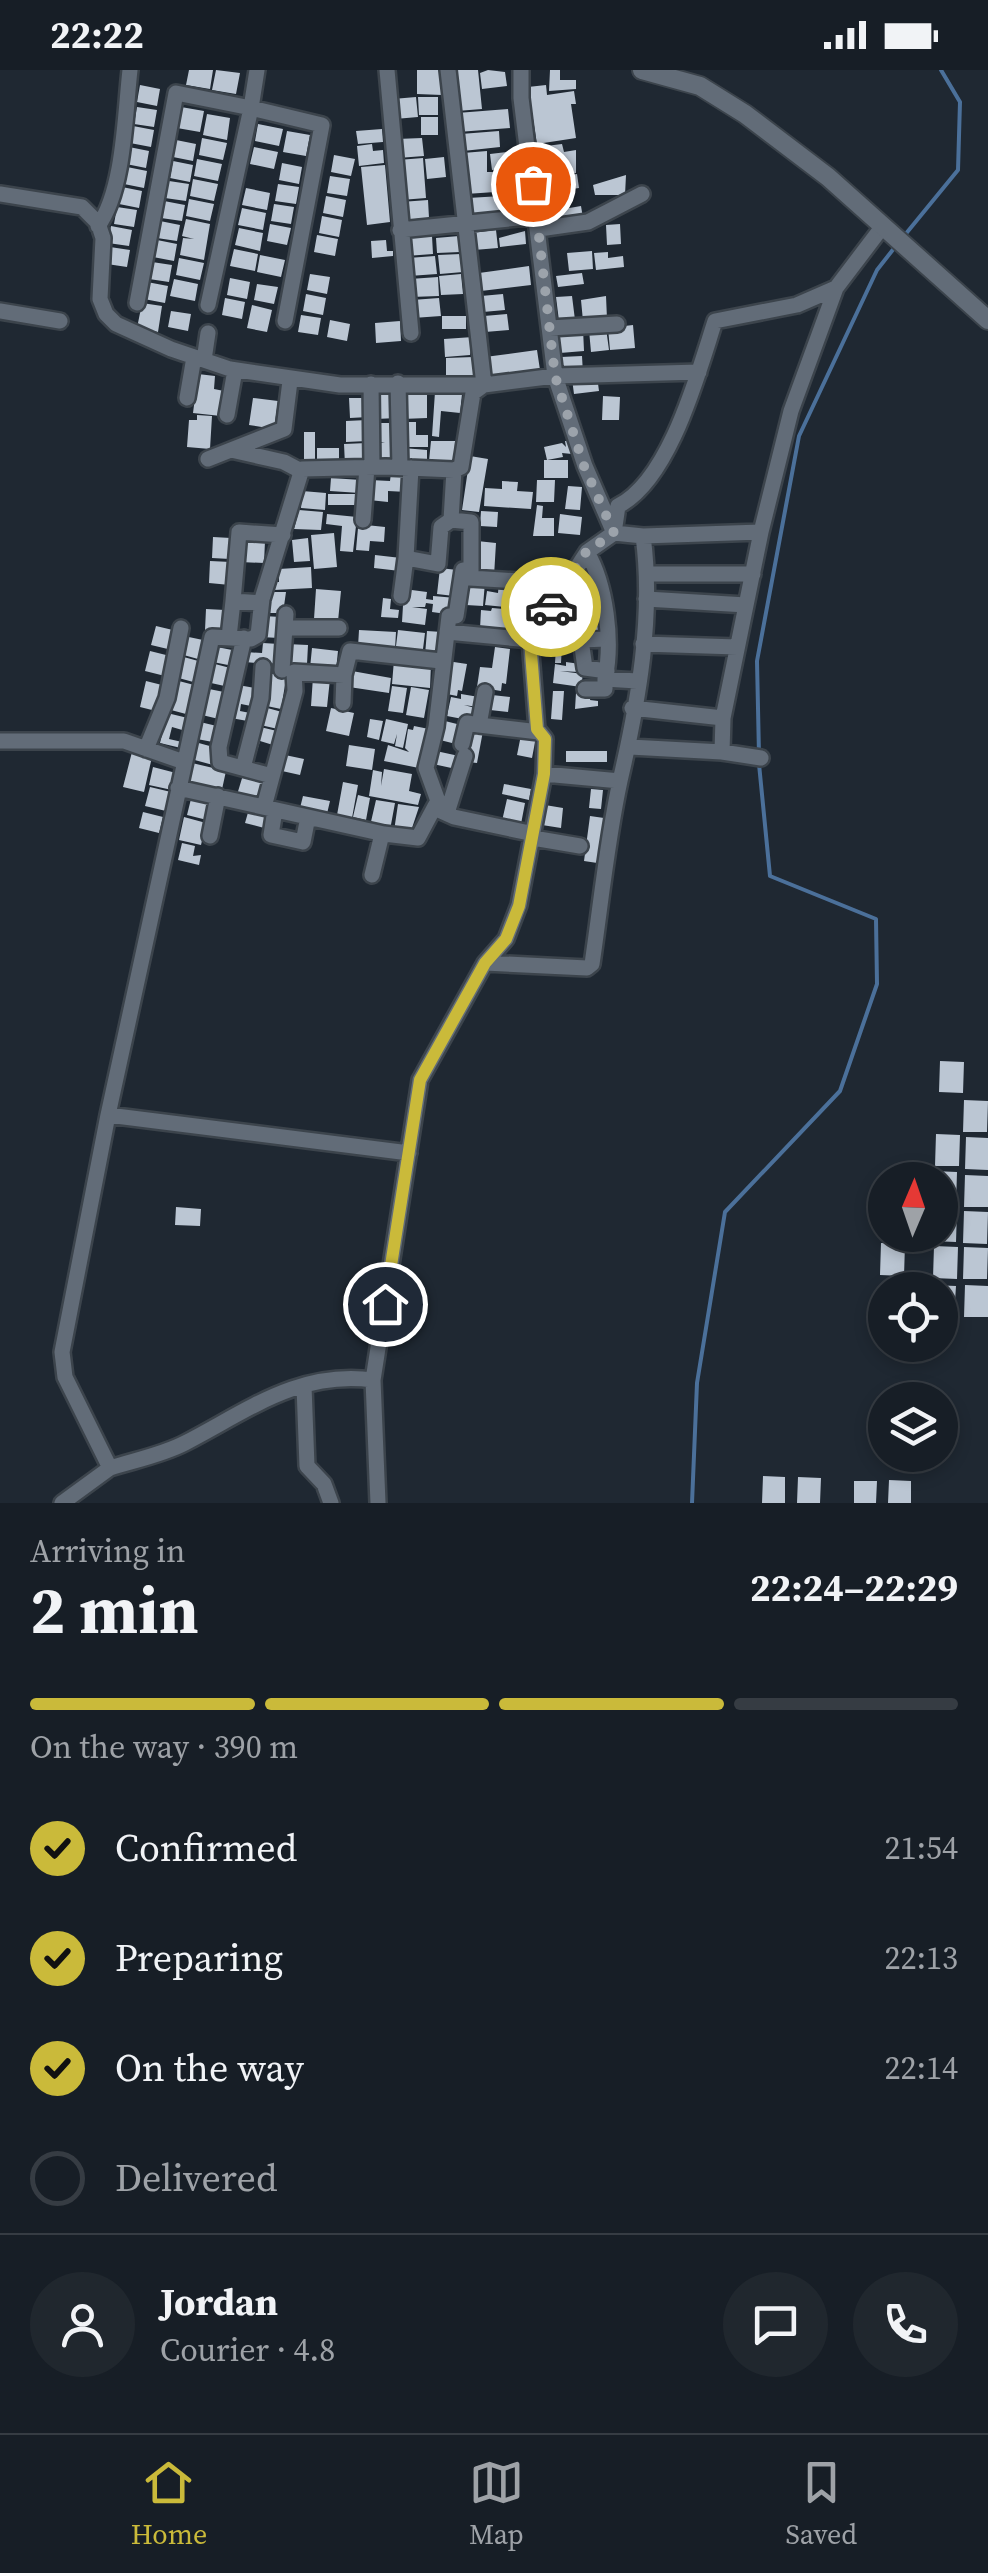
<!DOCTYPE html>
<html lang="en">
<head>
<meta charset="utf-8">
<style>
	body { margin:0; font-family:"Source Serif 4",serif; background:#20272e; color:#f1f3f6; height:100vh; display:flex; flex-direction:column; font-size:38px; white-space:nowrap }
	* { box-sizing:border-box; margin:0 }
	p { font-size:32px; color:#9ea2a7 }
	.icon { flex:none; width:55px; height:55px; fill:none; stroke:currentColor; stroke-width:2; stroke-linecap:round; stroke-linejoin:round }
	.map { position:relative; height:1433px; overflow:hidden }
	.side { display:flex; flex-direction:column; background:#171e26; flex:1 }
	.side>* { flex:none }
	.needle { width:65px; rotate:2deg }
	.fabs { position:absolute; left:868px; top:1092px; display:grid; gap:20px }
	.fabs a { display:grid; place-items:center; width:90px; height:90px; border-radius:50%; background:#171e26; box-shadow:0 5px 15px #0003,0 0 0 2px #363c43; font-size:50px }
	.pin { position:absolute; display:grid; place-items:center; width:85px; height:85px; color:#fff; margin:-42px; border:5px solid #fff; border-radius:50%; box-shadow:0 2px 10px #0007 }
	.courier { position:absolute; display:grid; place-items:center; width:100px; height:100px; margin:-50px; border:8px solid #caba3a; border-radius:50%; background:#fff; color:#222; box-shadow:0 2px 12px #0007 }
	.head em { font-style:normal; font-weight:700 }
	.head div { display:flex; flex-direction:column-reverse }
	.head { display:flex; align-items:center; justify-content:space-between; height:170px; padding:0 30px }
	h1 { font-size:65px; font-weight:700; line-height:75px }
	.bar { display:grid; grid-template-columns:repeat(4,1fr); gap:15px 10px; align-content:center; height:120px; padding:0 30px }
	.bar i { height:12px; border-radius:8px; background:#363c43 }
	.bar .active { background:#caba3a }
	.bar p { grid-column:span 4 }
	.line { display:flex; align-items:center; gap:25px; padding:0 30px; border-top:2px solid #363c43 }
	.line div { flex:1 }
	.round { display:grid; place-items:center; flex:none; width:105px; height:105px; border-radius:52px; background:#20272e }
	ol { padding:0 30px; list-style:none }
	li { display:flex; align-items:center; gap:30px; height:110px }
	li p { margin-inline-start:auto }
	li .icon { padding:10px; border-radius:50%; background:#caba3a; color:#111; stroke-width:4 }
	li:last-child { color:#9ea2a7 }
	li i { width:55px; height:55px; border:5px solid #363c43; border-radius:50% }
	.status { display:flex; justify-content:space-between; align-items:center; height:70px; padding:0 50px; background:#171e26; direction:ltr }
	.status svg { height:28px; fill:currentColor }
	.tabs { display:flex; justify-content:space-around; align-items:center; height:140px; border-top:2px solid #363c43; background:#171e26; font-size:28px; color:#9ea2a7 }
	.tabs a { display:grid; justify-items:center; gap:5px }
	.tabs .active { color:#caba3a }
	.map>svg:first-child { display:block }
</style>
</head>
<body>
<div class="status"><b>22:22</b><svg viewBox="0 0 49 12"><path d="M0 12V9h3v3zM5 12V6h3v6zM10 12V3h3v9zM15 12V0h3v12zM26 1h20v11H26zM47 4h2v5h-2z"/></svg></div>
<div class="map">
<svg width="988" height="1433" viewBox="0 0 988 1433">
	<rect width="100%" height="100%" fill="#1f2832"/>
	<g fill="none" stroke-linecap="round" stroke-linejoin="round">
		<path stroke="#4b709a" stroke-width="4" d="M904 166 958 100 960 32 941 0
			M759 685 757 591 799 366 877 200 895 177
			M692 1433 697 1313 725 1142 840 1021 877 914 876 849 770 806 759 694"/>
	</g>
	<path fill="#bbc6d3" d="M189 0H213L210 19 186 15Z
		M216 0 240 3 236 24 212 20Z
		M417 0H442V25L417 24Z
		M452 0H478L482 39 457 41Z
		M488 0 505 2 507 16 482 19 480 3Z
		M550 0H560V10H576V19L549 21Z
		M140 15 160 19 157 36 137 32Z
		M546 15 547 25 574 21 576 34H571L576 68 537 74 528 17Z
		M416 27 418 47 395 49 393 29Z
		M418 27H438V45H419Z
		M137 37 157 40 154 57 134 54Z
		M181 37 204 41 200 62 177 58Z
		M508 39 510 58 458 62 457 43Z
		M207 44 230 48 227 70 203 65Z
		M421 47H438V65H421Z
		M258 54 283 59 279 76 255 71Z
		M133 56 154 60 151 77 130 73Z
		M382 59 383 72 358 74 356 61Z
		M287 61 310 65 306 86 283 82Z
		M499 61 500 77 463 81 461 64Z
		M202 68 227 73 223 90 199 85Z
		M422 68 424 86 398 88 397 69Z
		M176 70 196 74 193 91 173 87Z
		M372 74 373 81 383 80 384 93 359 96 357 76Z
		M562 74 564 82 576 80V103L562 105 559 88 540 91 538 77Z
		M129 77 149 81 146 98 126 94Z
		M254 77 278 82 274 99 250 94Z
		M487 81V102H498L499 115H495V122L466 124 463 83Z
		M507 82 508 98 492 100 490 84Z
		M334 85 355 89 351 106 331 102Z
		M444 87 446 107 427 109 425 89Z
		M423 88 426 128 401 130 398 90Z
		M197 89 222 94 218 111 194 106Z
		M173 91 193 95 190 112 170 108Z
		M558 91 561 105 542 107 541 94Z
		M282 93 302 97 299 114 279 110Z
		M385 95 390 152 367 155 361 97Z
		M127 97 147 101 144 118 124 114Z
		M577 104 579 118 544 123 542 109 561 106 562 112V106Z
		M626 105 625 125H595L593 115Z
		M330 106 350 109 347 126 327 123Z
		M193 109 218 114 214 131 190 126Z
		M169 111 189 114 186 131 165 128Z
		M278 114 299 117 296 134 275 131Z
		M122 117 142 121 139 138 119 134Z
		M246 118 270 123 267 140 242 135Z
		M521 125V142L469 145 468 128Z
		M326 126 346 130 343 147 323 143Z
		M189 129 214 134 210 151 186 146Z
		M428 130 429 148 402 150 401 132Z
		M164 131 185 135 182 151 161 148Z
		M274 134 294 137 291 154 271 151Z
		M581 136 583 148 548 154 546 142Z
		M117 137 137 140 134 157 114 154Z
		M242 138 266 143 263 160 238 155Z
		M322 146 342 150 339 167 319 163Z
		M186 149 210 154 204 190 180 185 183 168 194 169 182 166Z
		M160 151 180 155 177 171 157 168Z
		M270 154 291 158 287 175 267 171Z
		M620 154 621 174 607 175 606 155Z
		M111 156 132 160 129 176 108 173Z
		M239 158 263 163 260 181 235 175Z
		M496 160 498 178 474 180 472 163Z
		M525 161 526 174 500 177 499 168Z
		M317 165 338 169 335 186 314 182Z
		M432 166 433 184 406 186 405 168Z
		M459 166 460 182 437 183 436 168Z
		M157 170 177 174 174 191 153 187Z
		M386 170 387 181H393V186L372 188 371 171Z
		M110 177 130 180 127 197 107 194Z
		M234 179 258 184 255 201 230 196Z
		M592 181 593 199 569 201 567 183Z
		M608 182V188L623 186 624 197 596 200 594 183Z
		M461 184 463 202 440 204 438 185Z
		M260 185 285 190 281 207 257 202Z
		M435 186 437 204 409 206 408 188Z
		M179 188 204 193 200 210 176 205Z
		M152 192 172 195 169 212 149 209Z
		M529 196 531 215 481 221 479 203Z
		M582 203 584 214 558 217 556 206Z
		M310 204 330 207 327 224 307 220Z
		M461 204 463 224 441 225 439 206Z
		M438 207 439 226 411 227 410 209Z
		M230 208 250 212 247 229 227 225Z
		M174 209 198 214 195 231 170 226Z
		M147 212 168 216 165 233 144 229Z
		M257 214 278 217 274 234 254 230Z
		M306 224 326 228 323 245 303 241Z
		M503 224 505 240 483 242 481 226Z
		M572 226 575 250 559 251 556 227Z
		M606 226 607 249 583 251 581 230Z
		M225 228 245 232 242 249 222 245Z
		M439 228 441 246 413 248 412 230Z
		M142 233 162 236 158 262 137 258Z
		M252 235 272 240 267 262 247 258Z
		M171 241 191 244 188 261 168 257Z
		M507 244 509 260 485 262 484 246Z
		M301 245 321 248 318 265 298 262Z
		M442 246H466V259H442Z
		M330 250 350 254 347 271 327 267Z
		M400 251 401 271 376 273 375 253Z
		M633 255 635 278 610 280 608 258Z
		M606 258 609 280 591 282 589 260Z
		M583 259 584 281 560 283 558 261Z
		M473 267 470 285 445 287 444 269Z
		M537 280 540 300 488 308 485 287Z
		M582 286 583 304 563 306 561 287Z
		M473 287V306L446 307V288Z
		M198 304 215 306 214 319 224 321 221 346 193 343Z
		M597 306 599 321 574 324 572 309Z
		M435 322 462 324 460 343 441 341 439 367 432 366Z
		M395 323 397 348 376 349 375 324Z
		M402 324H427V348L402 349Z
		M603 326 620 327 619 350H602Z
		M253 328 278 331 274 359 249 355Z
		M349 328H367L368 347 350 348Z
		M197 345 212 346 210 379 187 377 189 350H197Z
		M367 350V371L346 372V351Z
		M402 352H416V365H428V377H402Z
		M372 353H394L396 391 375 393 374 374 385 372H373Z
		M304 362H315V395H304Z
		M431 371H455L454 393 429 391Z
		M565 371H570L572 384 562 383 563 387 547 390 544 377 562 373 566 377Z
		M367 373 368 394 345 395 344 374Z
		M317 378H339V394H317Z
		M403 378 427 380V395L403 394Z
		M470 386 488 389 479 442 462 440Z
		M544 390H568V408H544Z
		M391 403 408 404 407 422 388 421V432L369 430 370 410 390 411Z
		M331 408 361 410 360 423 330 421Z
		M537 410H555L554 432H536Z
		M502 411 518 412 517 421 533 422 531 439 484 436 485 418 502 419Z
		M568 416 582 417 580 440 565 439Z
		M302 421 326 423 325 440 301 438Z
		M328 424H359V435H328Z
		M537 435 543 436 542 448H554V466H533Z
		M299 440 323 442 321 460 294 459Z
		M481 441 498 442 497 457 480 456Z
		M327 444 357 447 353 482 340 481 342 456 326 454Z
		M560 444 582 447 580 465 558 463Z
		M366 455 385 457 384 472 370 471 369 481 356 480 358 458 366 459Z
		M334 463 337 497 314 499 311 465Z
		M213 467 231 468 230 489 212 488Z
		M308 468 310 491 294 492 292 470Z
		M241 470 265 471 264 493 240 492Z
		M477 471 496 473 494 506 475 505Z
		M375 485 401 488 400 501 374 498Z
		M547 489 569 491 568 498 562 497 561 506 546 505Z
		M210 491 231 492 230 515 209 513Z
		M311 497 312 518 274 520V512H279V499Z
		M440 498 457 500 454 526 437 524Z
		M577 510H592V537H571V517H577Z
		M468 511 485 512 483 536 466 535Z
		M499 512 507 513 505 537 485 535 487 521 498 523Z
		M511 512 533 514 532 525 534 515 547 517 544 537 509 534Z
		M316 519 341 521 338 551 314 549Z
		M404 519 427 522 426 529 433 530V526L456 528 454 545 432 542 433 534 426 533 425 537H412L427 539 425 555 402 552Z
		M270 522H286L283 543H267Z
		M383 528 391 529 390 539 399 540 398 548 381 547Z
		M492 538 531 541 529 564 480 559 481 540 491 541Z
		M206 539 225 540 224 561 205 560Z
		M263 546 281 547 279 568 261 567Z
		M599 548 601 565 576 568 573 551Z
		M547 555 563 556 561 593H555L556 578 545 577Z
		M156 556 177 561 172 580 151 575Z
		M359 560 396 562 395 579 358 577Z
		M398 560 425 563 422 587 395 584Z
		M427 561 442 562 439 587 425 585Z
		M184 566 203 570 198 589 180 584Z
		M263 573 279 574 278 595 245 592V582L262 583Z
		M286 574 308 575 307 594 285 593Z
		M217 577 237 581 233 596 213 592Z
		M495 577 510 579 506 614 502 613 501 621 477 617 480 597 492 598Z
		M312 578 338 581 336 600 310 598Z
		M150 581 170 586 165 606 145 601Z
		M180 586 202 592 197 613 175 607Z
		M394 590 431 594 430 618 392 614Z
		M447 591 467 594 462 621 458 620 457 626 442 623Z
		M566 592 580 594 579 602 560 601 583 604 581 617 553 613 555 594 566 596Z
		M215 594 234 599 229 617 211 613Z
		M266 600 287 603 281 639 262 635Z
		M352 601 391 608 389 623 349 617Z
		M313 607 330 609 327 637 311 636Z
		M175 610 198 616 193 638 188 637 186 644 171 640Z
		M146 611 162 615 156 641 140 637Z
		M238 615 255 618 251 636 241 634 240 641 255 644 253 652 231 648Z
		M392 616 407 618 403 643 388 641Z
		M411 617 429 620 424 648 406 645Z
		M209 619 229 623 223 650 202 645Z
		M553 621H564L562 650 551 649Z
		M576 623 591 624 590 630 598 631V636L575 639Z
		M461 624 479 627 478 637 464 635 475 638 473 651 447 646 451 627 461 629Z
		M492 625 510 627 508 642 490 640Z
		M260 636 282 642 278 659 256 654Z
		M331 638 354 643 349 666 326 661Z
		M167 643 192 649 189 662 172 657 169 669 182 672 181 678 160 673Z
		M370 649 383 651 379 670 367 667Z
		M386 649 408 654 403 678 395 676 397 664 394 674 381 671Z
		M441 650 461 655 456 674 436 669Z
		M200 652 221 657 218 673 197 669Z
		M256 656 277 661 273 675 260 671 257 681 250 679Z
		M414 656 429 659 419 698 384 691 388 675 409 682 405 678 408 659 413 660Z
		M470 659 483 661 477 693 468 692Z
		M521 665 536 667 532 688 517 685Z
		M195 672 217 678 213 695 191 689Z
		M349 675 375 679 372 700 346 696Z
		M436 681 459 686 456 699 433 694Z
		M566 681H607V692H566Z
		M132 682 152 687 144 722 123 717Z
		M285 685 304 689 300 705 282 701Z
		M192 693 226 701 221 724 186 715Z
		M153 697 176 703 172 720 149 715Z
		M384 699 412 704 409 721 421 724 418 735 369 726 373 700 382 702 381 716Z
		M243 705 264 711 258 734 236 728Z
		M343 712 358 715 352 748 337 745Z
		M504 714 531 719 529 730 502 724Z
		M150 717 171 722 166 741 145 736Z
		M591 719 603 720 601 739 589 738Z
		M192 725 212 730 207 750 187 745Z
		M358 725 370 728 366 750 353 747Z
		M303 726 330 731 326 748 299 742Z
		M507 729 525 733 521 754 502 751Z
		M376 730 395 733 390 760 370 756Z
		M398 734 419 737 410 764 394 761Z
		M545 735 563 738 561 758 542 755Z
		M249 739 271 745 268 759 245 753Z
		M143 742 163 747 159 763 139 758Z
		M590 746 611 749 604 794 584 791Z
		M184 747 206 753 201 775 179 770Z
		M182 773 195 776 193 786 201 785 199 795 178 790Z
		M940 991 964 992 963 1023 939 1022Z
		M964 1030 988 1031 987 1062H963Z
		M936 1064 960 1065 959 1096H935Z
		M966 1067 988 1068V1100L965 1099Z
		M933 1101 957 1102 956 1134 940 1133V1110H933Z
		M965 1105 988 1106V1137H964Z
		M176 1137 201 1139 200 1156 175 1155Z
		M940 1140H957L956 1172 932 1171V1165H940Z
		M964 1141 988 1142 987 1174 963 1173Z
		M881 1173 905 1174 904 1206 880 1205Z
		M934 1176 958 1177 957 1209 933 1208Z
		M964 1177 988 1178 987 1209H963Z
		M881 1213 905 1214V1220H885V1245H880Z
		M932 1215 956 1216 954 1247H940V1220H931Z
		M965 1215 988 1216V1247H964Z
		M763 1406 785 1407V1433H762Z
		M798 1407 821 1408 820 1433H797Z
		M889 1410 911 1411V1433H888Z
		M854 1411H877L876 1433H854Z"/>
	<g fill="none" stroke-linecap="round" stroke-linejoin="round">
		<g stroke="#3c444c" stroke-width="20">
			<path id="minor" d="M387 0 411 263
				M0 124 82 137 98 153 103 168 100 229 106 244 116 254 171 279 230 299 340 315H484L555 306 699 302
				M98 156C124 121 125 43 130 0
				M539 159 588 152 642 124
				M400 160 538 146
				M137 233 176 23 251 38 257 0
				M208 235 251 38 322 55 285 251
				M0 241 60 251
				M550 258 617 254
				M204 290 208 263
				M398 313 400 397
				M371 314 372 397
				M187 328 194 287
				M227 345 235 300
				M231 380 284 392 301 401
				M208 389 284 359 290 311
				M411 398 406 488 438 494 441 457 451 450
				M363 450 367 397
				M643 466 761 462
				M587 482C606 515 613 571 605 609L637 611
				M471 501 470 508 566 514
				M648 504H753
				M401 526 406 488
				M646 529 746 535
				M261 533 233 531 239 462 283 465
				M285 558H339
				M447 562 530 570
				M229 567 233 531
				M244 568 219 677 220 692 272 706
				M606 569 581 570 585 598 607 601
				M643 574 737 577
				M282 600 286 544
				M585 619H605V609
				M485 622 479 655 539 662
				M343 633 344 605
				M632 638 723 648
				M0 671H124L184 692
				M462 674 467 653 479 655
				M630 677 722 682
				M146 679 167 628 181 558
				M761 688 722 682 723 648 761 462 791 341 836 218
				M243 698 261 628 263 597
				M544 704 620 711
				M178 718 384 764 418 768 434 738 454 747 534 764
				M264 737 295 621 294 602 344 605 350 581 441 591
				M434 738 438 731 426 698 436 657 449 546H456L463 500 471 501V452L451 450 454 400 461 397 473 323 484 315 448 0
				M275 740 271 765 303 772 308 747
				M447 743 465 686
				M210 766 218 726
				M533 768 580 776
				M372 805 382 764
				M485 893 587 898 592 894C601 833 607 771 620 711 638 633 654 546 643 466L614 463 585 396 555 306 521 28V0
				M108 1045 409 1083
				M373 1310 378 1433
				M304 1316 307 1396 324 1414 331 1433
				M110 1398C135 1390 162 1385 185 1373 247 1341 299 1300 373 1310L420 1010 485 893 506 869 519 835 544 704 545 669 537 659 530 570 587 482 614 463 618 436C670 410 698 303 715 251L797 235 836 218 883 156
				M62 1433 110 1398 65 1307 62 1282 108 1045 212 567 251 569 258 565 262 529 302 399 386 397 454 400"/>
		</g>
		<g stroke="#3c444c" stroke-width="22">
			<path id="tertiary" d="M642 0 700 16 745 44 828 107 988 250"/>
		</g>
		<use href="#minor" stroke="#626c78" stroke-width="15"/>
		<use href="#tertiary" stroke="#626c78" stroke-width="18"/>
	</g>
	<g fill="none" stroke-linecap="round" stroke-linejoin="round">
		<path stroke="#9ca3ab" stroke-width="10" stroke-dasharray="0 18" d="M533 114 555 306 584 396 614 463 586 482 551 537"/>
		<path stroke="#caba3a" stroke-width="12" d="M385 1234 420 1010 485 893 506 869 519 836 544 704 545 669 537 659 530 570 551 537"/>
	</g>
</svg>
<div class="fabs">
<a><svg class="needle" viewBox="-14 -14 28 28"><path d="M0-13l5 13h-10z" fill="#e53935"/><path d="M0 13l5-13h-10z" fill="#9ea2a7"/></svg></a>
<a><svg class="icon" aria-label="locate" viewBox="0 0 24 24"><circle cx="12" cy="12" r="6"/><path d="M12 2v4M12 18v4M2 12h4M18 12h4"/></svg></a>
<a><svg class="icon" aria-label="layers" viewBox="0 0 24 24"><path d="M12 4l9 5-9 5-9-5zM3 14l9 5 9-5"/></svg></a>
</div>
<div class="pin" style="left:533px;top:114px;background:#ea580c"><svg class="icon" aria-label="bag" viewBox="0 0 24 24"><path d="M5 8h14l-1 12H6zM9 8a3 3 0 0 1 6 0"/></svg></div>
<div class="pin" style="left:385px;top:1234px;background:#1f2937"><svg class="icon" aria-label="home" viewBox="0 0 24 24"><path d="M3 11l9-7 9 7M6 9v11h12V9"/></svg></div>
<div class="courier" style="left:551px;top:537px"><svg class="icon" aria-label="car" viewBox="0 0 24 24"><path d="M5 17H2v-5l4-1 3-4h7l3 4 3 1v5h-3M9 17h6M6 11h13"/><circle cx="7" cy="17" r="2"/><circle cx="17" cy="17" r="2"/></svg></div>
</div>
<section class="side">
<div class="head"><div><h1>2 min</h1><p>Arriving in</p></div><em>22:24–22:29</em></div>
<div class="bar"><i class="active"></i><i class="active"></i><i class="active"></i><i></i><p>On the way · 390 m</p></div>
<ol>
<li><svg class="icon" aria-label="check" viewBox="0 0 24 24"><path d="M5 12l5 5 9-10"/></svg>Confirmed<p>21:54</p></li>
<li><svg class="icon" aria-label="check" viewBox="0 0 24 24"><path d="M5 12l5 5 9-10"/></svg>Preparing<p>22:13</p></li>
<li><svg class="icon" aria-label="check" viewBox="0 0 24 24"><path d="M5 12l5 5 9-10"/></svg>On the way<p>22:14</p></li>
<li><i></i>Delivered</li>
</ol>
<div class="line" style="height:180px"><a class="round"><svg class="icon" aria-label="person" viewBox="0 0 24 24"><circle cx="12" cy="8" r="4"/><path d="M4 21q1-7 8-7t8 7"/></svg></a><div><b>Jordan</b><p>Courier · 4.8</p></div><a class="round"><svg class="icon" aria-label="chat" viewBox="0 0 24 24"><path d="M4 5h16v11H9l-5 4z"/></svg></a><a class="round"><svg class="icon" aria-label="phone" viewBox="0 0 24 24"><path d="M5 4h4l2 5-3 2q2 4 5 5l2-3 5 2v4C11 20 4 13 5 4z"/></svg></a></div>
</section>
<nav class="tabs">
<a class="active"><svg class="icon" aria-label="home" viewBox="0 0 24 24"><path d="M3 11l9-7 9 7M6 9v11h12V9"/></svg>Home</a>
<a><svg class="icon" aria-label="map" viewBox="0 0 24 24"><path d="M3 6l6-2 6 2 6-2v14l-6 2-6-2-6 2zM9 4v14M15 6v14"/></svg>Map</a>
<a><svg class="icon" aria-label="saved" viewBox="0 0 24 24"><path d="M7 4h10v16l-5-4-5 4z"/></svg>Saved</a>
</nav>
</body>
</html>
